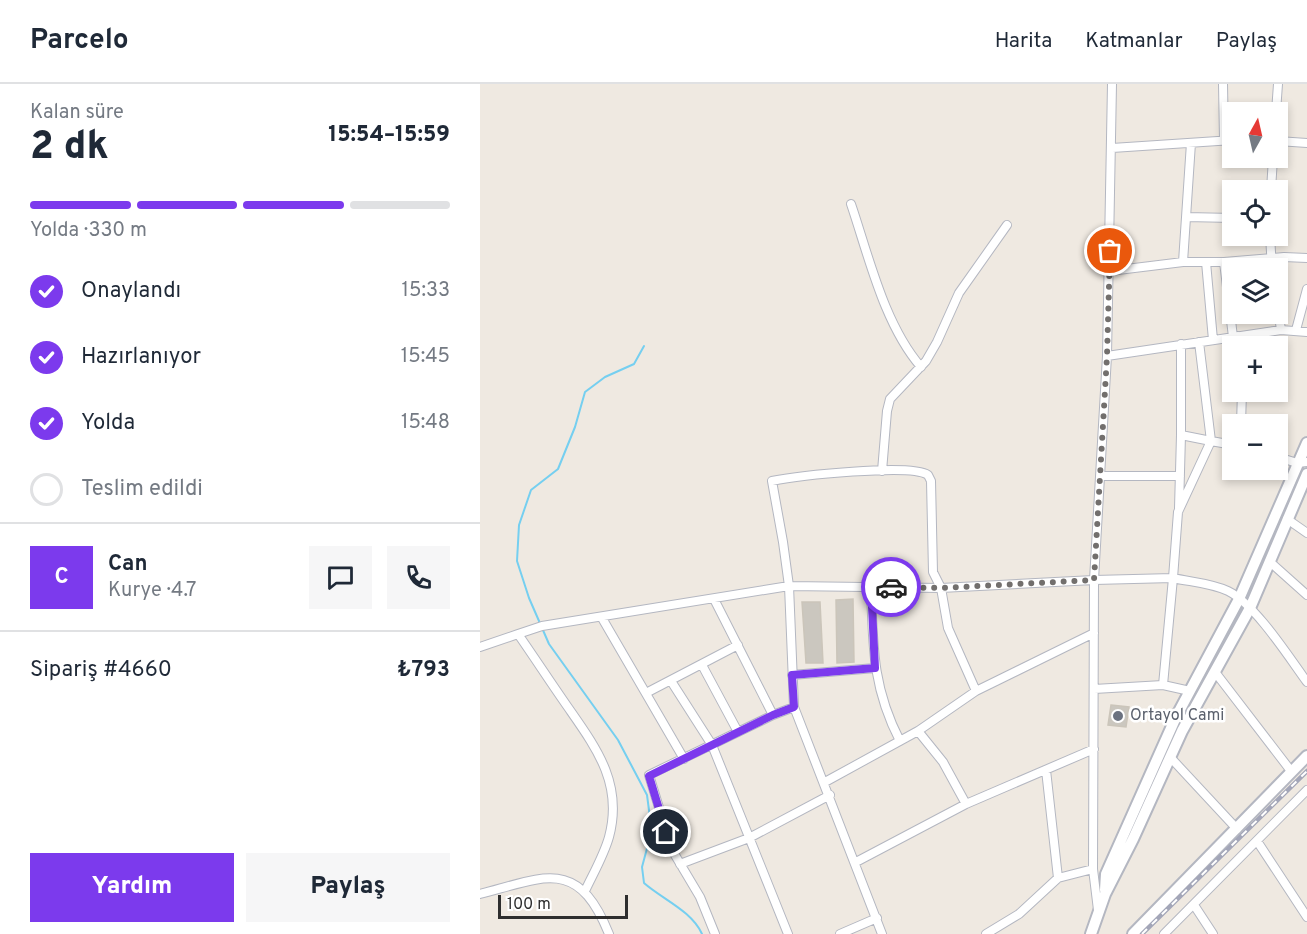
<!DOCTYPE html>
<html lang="tr">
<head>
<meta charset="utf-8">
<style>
	body { margin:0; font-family:Overpass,sans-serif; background:#f6f6f7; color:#1f2937; height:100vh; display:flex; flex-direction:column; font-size:22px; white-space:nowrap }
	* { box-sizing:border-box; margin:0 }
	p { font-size:20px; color:#747a83 }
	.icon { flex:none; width:33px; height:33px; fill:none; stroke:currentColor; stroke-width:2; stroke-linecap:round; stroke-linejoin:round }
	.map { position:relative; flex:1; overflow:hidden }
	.panel { display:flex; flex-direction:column; background:#fff; width:480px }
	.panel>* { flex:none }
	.needle { width:39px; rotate:8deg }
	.tools { position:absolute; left:742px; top:18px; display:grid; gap:12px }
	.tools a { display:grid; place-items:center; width:66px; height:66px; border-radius:0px; background:#fff; box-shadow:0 3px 9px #0003; font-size:30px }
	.scale { position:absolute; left:18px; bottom:15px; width:130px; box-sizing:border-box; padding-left:6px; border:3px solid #2e2e2e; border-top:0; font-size:16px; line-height:21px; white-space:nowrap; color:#2e2e2e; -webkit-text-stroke:4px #fff; paint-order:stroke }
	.pin { position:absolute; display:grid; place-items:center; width:51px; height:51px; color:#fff; margin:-26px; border:3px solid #fff; border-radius:50%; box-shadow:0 2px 6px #0007 }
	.courier { position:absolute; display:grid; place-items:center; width:60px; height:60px; margin:-30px; border:4px solid #7c3aed; border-radius:50%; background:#fff; color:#222; box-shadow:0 2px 8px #0007 }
	.headline em { font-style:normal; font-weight:800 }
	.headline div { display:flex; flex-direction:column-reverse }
	.headline { display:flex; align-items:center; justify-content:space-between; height:102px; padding:0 30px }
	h1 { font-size:39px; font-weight:800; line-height:45px }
	.bar { display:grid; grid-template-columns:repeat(4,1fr); gap:9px 6px; align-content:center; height:72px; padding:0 30px }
	.bar i { height:8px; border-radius:4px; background:#e0e1e3 }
	.bar .selected { background:#7c3aed }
	.bar p { grid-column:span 4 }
	.line { display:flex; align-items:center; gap:15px; padding:0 30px; border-top:2px solid #e0e1e3 }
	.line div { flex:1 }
	.round { display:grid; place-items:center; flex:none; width:63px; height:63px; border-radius:0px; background:#f6f6f7 }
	ol { padding:0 30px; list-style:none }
	li { display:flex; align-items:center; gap:18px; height:66px }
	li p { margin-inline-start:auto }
	li .icon { padding:6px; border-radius:50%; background:#7c3aed; color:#fff; stroke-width:4 }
	li:last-child { color:#747a83 }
	li i { width:33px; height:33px; border:3px solid #e0e1e3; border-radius:50% }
	.cta { display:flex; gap:12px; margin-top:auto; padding:12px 30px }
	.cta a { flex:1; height:69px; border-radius:0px; background:#7c3aed; color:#fff; font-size:24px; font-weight:800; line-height:69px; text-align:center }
	.cta a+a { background:#f6f6f7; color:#1f2937 }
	header { display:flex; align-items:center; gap:36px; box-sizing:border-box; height:84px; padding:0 30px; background:#fff; border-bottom:2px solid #e0e1e3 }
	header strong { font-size:28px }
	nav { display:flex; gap:33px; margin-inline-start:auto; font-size:21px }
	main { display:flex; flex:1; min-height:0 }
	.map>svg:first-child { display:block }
</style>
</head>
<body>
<header>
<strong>Parcelo</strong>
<nav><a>Harita</a><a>Katmanlar</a><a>Paylaş</a></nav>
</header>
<main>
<section class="panel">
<div class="headline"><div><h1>2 dk</h1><p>Kalan süre</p></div><em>15:54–15:59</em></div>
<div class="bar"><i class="selected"></i><i class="selected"></i><i class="selected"></i><i></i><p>Yolda · 330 m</p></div>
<ol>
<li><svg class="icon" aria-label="check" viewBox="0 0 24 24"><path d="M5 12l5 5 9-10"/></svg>Onaylandı<p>15:33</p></li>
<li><svg class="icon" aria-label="check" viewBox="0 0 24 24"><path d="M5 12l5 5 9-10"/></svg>Hazırlanıyor<p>15:45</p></li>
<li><svg class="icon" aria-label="check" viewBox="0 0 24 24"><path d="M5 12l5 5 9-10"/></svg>Yolda<p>15:48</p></li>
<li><i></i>Teslim edildi</li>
</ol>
<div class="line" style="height:108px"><b class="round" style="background:#7c3aed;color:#fff">C</b><div><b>Can</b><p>Kurye · 4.7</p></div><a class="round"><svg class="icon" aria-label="chat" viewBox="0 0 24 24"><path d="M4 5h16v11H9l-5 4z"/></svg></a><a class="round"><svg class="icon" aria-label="phone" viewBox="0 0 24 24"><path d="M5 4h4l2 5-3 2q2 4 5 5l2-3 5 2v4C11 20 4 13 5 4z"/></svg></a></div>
<div class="line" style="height:78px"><div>Sipariş #4660</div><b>₺793</b></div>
<div class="cta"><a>Yardım</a><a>Paylaş</a></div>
</section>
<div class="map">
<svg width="827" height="850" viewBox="0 0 827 850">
	<rect width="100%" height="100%" fill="#efe9e1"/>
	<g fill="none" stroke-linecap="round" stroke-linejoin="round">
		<path stroke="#75cff0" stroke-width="2" d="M164 262 154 280 125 293 105 308 95 343 78 385 51 406 39 441 37 477 49 514 69 560 138 656 167 711 170 734 169 757 162 783 164 799C182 815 212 827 222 850"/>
	</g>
	<path fill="#cbc7bf" stroke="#cbc5ba" stroke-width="1.5" d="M373 515 374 578 357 579 356 516Z
		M322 518H340L343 579H326Z
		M631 621 649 623 646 643 628 641Z"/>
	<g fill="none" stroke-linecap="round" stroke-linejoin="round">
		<g stroke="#b4b7c1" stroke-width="10">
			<path id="street" d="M743 0 744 56
				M796 28 798 0
				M798 57 827 59
				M632 64 753 56
				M791 106 793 74
				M371 120C389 173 404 240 441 283
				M706 133 753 134
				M790 152 792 184
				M703 178 711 59
				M726 178 733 256
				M744 178 753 253
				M630 187 703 178H744L804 173 827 174
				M798 225 801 246
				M816 246 827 205
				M758 252V262
				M627 272 801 246 827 248
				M761 340 762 308
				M701 351 731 357 719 258
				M753 361 731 357 698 428 693 494C711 498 731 499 748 507 775 520 808 572 827 598
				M798 373 817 379 827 378
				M402 387 407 327 410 315 446 277 457 258 479 209 527 141
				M620 392H700
				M699 424 701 351V260
				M807 435 827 449
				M790 478 827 511
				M391 503C393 561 392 603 420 657
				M234 515 293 631
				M122 534 204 675
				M0 563 38 550
				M222 581 258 648
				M735 588 811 687
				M312 591 395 584
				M191 597 232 661 308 850
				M614 605 683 601 710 607
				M166 609 258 561
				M438 647 463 678 486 720
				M690 673 757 745
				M566 686 578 794
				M345 698 438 647 496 607 614 549
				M777 757 827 833
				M376 778 486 720 614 665
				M200 780 269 754 350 711
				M105 807C113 790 124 771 129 753 144 698 114 661 85 619 69 596 54 573 38 550L62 542 309 502 461 504 614 496 693 494 683 601
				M0 810C65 793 98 773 129 850
				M714 821 733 850
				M618 826 613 785 614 496 627 272 632 0
				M235 850 220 813 192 766 169 691 293 631 314 623
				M360 850 397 834
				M402 850 314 623 309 502 303 458 292 397C316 392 431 379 448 391L451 397 453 488 461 504 468 544 496 607
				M506 850 539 830 578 794 613 785
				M684 850 827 706"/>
		</g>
		<g stroke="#b4b7c1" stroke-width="14">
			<path id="secondary" d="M625 806 626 790 696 633 759 515 827 359
				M611 850 625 810 653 755 702 647 770 524 827 390
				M653 850 827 672"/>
		</g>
		<use href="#street" stroke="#fff" stroke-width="8"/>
		<use href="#secondary" stroke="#fff" stroke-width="10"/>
		<g stroke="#a3a6b8" stroke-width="4.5">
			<path id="rail" d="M662 850 827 687"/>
		</g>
		<use href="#rail" stroke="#fff" stroke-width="2" stroke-dasharray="7" stroke-linecap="butt"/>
	</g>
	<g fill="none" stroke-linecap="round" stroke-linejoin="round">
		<path stroke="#726f6d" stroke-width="6" stroke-dasharray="0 10.8" d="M411 503 461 504 614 496 627 272 630 167"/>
		<path stroke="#7c3aed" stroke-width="8" d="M186 748 169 692 293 631 314 623 312 591 395 584 391 503H411"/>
	</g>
	<circle fill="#6b7280" stroke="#fff" stroke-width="2" cx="638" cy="632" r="6"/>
	<g text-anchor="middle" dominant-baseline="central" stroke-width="5" stroke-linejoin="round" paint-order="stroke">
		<g font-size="16" fill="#5b616d" stroke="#fff" text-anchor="start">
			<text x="650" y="632">Ortayol Cami</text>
		</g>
	</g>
</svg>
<div class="tools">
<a><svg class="needle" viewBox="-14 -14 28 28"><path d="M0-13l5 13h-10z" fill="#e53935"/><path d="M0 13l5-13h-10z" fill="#747a83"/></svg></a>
<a><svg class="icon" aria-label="locate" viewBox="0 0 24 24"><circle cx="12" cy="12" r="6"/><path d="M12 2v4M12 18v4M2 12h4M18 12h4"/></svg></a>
<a><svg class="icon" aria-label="layers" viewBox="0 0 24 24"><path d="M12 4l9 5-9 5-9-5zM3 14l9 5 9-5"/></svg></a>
<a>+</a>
<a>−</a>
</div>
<div class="scale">100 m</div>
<div class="pin" style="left:630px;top:167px;background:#ea580c"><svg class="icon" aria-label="bag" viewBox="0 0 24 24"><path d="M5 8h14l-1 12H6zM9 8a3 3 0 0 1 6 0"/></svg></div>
<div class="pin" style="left:186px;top:748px;background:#1f2937"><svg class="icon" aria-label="home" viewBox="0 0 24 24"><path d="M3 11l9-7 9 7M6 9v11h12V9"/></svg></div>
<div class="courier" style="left:411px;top:503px"><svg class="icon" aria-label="car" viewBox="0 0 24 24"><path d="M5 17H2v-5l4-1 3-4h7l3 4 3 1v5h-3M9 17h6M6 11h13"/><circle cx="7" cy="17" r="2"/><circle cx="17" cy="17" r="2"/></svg></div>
</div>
</main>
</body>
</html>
